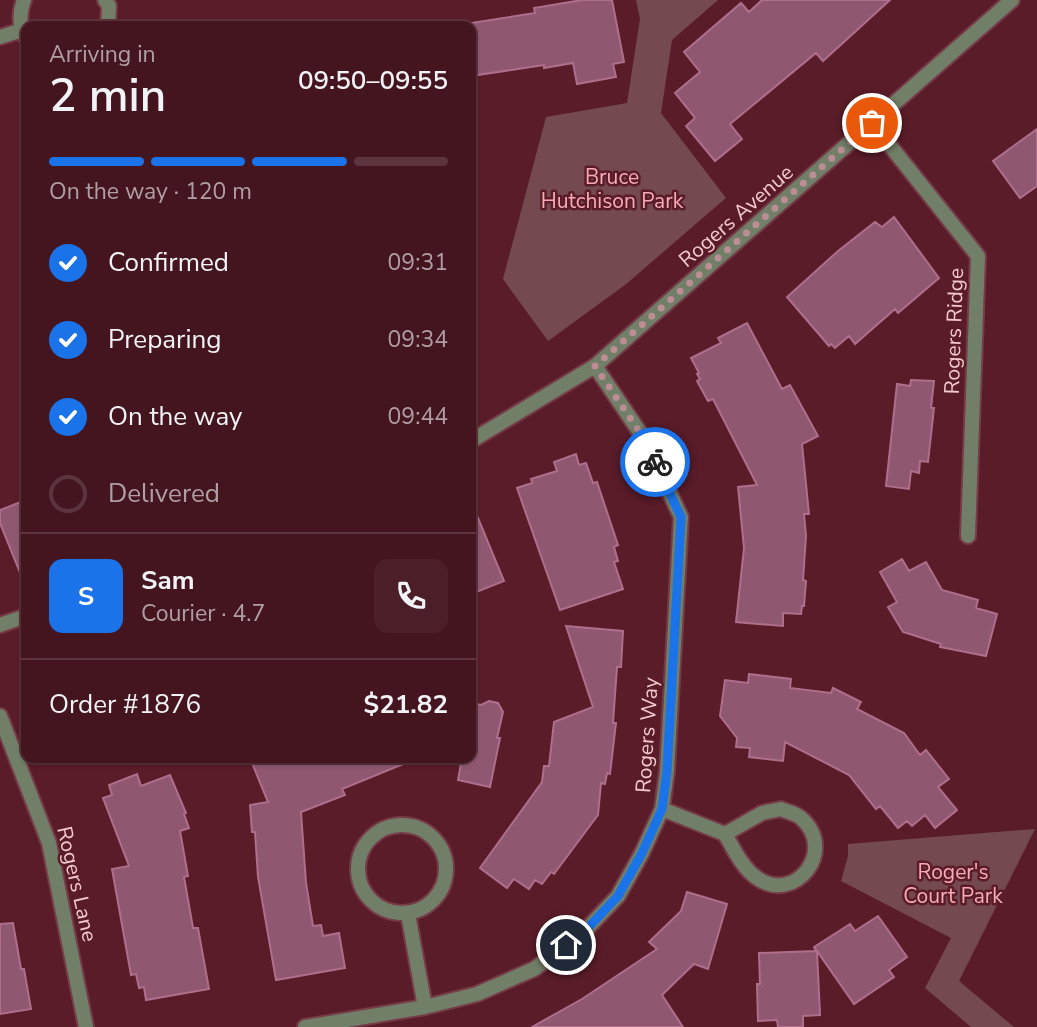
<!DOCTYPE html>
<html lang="en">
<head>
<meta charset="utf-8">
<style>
	body { margin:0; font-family:"Nunito Sans",sans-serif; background:#4b1e28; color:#f1f3f6; height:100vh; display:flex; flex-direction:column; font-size:26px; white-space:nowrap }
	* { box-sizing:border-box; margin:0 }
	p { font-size:23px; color:#af9fa4 }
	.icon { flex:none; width:38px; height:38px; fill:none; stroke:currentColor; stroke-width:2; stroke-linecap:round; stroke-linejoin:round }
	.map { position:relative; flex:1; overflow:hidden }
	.side { position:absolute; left:21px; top:21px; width:455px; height:742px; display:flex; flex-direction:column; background:#44151f; border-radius:14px; box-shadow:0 2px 5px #0004,0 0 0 2px #5c343d }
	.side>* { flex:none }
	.pin { position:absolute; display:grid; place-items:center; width:60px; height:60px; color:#fff; margin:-30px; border:4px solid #fff; border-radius:50%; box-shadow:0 2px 7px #0007 }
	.courier { position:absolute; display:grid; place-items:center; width:70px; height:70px; margin:-35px; border:5px solid #1a73e8; border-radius:50%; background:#fff; color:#222; box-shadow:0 2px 9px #0007 }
	.head em { font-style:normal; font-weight:600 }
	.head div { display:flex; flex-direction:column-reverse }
	.head { display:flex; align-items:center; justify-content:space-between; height:119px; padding:0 28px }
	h1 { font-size:46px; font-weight:600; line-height:52px }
	.bar { display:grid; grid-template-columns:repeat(4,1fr); gap:10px 7px; align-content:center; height:84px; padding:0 28px }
	.bar i { height:9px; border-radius:5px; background:#5c343d }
	.bar .active { background:#1a73e8 }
	.bar p { grid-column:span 4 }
	.line { display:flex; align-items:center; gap:18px; padding:0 28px; border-top:2px solid #5c343d }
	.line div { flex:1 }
	.round { display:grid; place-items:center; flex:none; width:74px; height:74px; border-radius:14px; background:#4b1e28 }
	ol { padding:0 28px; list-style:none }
	li { display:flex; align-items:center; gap:21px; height:77px }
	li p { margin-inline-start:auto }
	li .icon { padding:7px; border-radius:50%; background:#1a73e8; color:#fff; stroke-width:4 }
	li:last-child { color:#af9fa4 }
	li i { width:38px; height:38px; border:4px solid #5c343d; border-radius:50% }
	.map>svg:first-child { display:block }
</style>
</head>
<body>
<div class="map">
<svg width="1037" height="1027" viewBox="0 0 1037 1027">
	<rect width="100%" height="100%" fill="#5a1c29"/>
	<path fill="#74494f" d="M636 0H718L672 40 661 113 726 198 625 285 548 341 503 279 546 117 627 103 640 19Z
		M1035 829 959 981 1014 1027H971L925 988 951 938 841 881 848 856V844Z"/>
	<path fill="#8f5770" stroke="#af6e8c" stroke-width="2" d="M582 0H612L624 62 613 64 616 77 577 84 573 63 544 68V65L471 76V23L535 13 534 8Z
		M762 0H890L823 61 816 53 730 124 742 139 715 161 686 126 695 118 675 93 700 72 684 52 741 3 749 12Z
		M1037 129V186L1020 198 993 161Z
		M894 217 939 278 898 313 895 309 855 344 849 336 835 348 831 344 829 346 787 297 838 251 875 222 882 227Z
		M747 323 782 389 790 385 818 436 802 444 809 514H804L806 536 803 580 806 581 804 606H802L801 614 783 613V626L736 622 744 548 738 487 757 485 713 399 708 401 697 381 700 379 697 374 699 373 691 358 721 343 718 338Z
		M911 380 934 381 931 408H934L928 462 920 461 919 473 911 471 909 489 886 486 897 384 910 386Z
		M576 454 579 465 586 463 593 483 597 482 618 545 614 547 618 561 614 562 623 589 560 610 517 488 532 483 531 479 557 471 554 462Z
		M26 500V585H25L0 523V510Z
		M471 501 504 581 471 594Z
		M902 559 909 571 926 562 942 590 978 600 976 608 997 614 986 656 940 647 941 644 903 632 888 607 897 602 880 572Z
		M566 626 623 631 621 667H617L613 723H616L610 774 607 773 605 784 601 783 598 815 554 874 551 872 542 884 535 880 529 889 514 879 507 888 480 868 542 782 544 766H549L554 722 593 707Z
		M749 674 791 679 790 688 831 693 833 688 861 702 857 709 904 733 920 755 926 750 949 779 938 787 957 810 935 828 925 815 912 826 907 821 898 828 880 806 876 809 849 775 785 742 783 761 749 757 750 748 736 747 737 738 720 716 725 680 748 683Z
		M489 701 498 703 503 712 497 738H500L490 787 458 780 462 758H471V703L481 705Z
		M250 758H418L342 789 345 795 301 812 306 883 313 926 321 925 323 936 339 933 345 968 276 980 258 877 255 832H252L250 805 268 802Z
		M137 774 141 786 170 775 186 813 184 814 189 828 180 831 188 876 184 877 193 928H198L209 989 146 1000 144 987 139 988 136 974 131 975 112 869 129 866 103 798 112 795 109 785Z
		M687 892 727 904 708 969 694 964 662 995 683 1027H532L582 999 657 949 649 942 681 911Z
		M878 916 907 957 889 970 894 977 854 1004 817 951 820 1015 803 1016V1027H778L777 1020 758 1021 757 984H760L759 953 816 951 814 947 850 924 855 931Z
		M13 923 21 969H24L31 1009 0 1014V924Z"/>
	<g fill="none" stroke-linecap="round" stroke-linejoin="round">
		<g stroke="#753b47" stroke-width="18">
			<path id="minor" d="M24 0C19 13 19 26 26 38
				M105 0 109 6 108 26
				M0 37 22 30
				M872 123 978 256 968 536
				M471 441 595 366 1012 0
				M0 625 26 616
				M0 716 49 843 86 1027
				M662 809 725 834
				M781 809C787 812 796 813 801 818 838 850 795 905 757 878 743 869 733 848 725 834L762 813Z
				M358 869a44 44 0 1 1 88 0a44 44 0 1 1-88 0Z
				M408 914 425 1007
				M305 1027 425 1007 477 994 534 969 583 933 618 896 642 853 662 809 667 771 681 517 645 440 595 366"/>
		</g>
		<use href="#minor" stroke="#727f68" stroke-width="14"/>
	</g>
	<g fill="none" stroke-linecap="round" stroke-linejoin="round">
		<path stroke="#bd8d94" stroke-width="7" stroke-dasharray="0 12.6" d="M655 462 645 440 595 366 872 123"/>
		<path stroke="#1a73e8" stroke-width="9" d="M566 945 583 933 618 896 642 853 662 809 667 771 681 517 655 462"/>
	</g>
	<g text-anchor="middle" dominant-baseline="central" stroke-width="5" stroke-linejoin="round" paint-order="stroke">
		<g font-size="21" fill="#f7acb5" stroke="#5a1c29">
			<text x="612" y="177">Bruce<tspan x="612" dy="24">Hutchison Park</tspan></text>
			<text x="953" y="872">Roger's<tspan x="953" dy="24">Court Park</tspan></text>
		</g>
		<g font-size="21" fill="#f2cace" stroke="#5a1c29">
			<text transform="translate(736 216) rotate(-41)">Rogers Avenue</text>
			<text transform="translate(954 331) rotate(-88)">Rogers Ridge</text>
			<text transform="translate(647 735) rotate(-86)">Rogers Way</text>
			<text transform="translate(77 884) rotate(77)">Rogers Lane</text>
		</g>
	</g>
</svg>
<div class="pin" style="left:872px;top:123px;background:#ea580c"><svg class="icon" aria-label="bag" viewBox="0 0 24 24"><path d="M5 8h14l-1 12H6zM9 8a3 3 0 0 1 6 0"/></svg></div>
<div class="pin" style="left:566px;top:945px;background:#1f2937"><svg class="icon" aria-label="home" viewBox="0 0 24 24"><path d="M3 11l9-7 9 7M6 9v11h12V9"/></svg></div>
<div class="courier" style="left:655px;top:462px"><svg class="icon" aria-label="bike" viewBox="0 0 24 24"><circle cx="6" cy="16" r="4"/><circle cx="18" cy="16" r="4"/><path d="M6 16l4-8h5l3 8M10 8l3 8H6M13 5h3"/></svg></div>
<section class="side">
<div class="head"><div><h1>2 min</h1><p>Arriving in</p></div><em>09:50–09:55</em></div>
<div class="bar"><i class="active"></i><i class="active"></i><i class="active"></i><i></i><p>On the way · 120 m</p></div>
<ol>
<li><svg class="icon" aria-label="check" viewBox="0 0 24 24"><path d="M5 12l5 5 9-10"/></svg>Confirmed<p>09:31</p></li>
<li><svg class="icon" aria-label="check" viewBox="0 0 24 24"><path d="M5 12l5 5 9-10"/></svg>Preparing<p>09:34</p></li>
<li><svg class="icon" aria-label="check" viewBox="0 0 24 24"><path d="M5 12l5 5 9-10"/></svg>On the way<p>09:44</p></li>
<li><i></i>Delivered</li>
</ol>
<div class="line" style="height:126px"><b class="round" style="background:#1a73e8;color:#fff">S</b><div><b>Sam</b><p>Courier · 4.7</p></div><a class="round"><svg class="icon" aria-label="phone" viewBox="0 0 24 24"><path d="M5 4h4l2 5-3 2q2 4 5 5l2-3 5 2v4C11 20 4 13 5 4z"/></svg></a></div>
<div class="line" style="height:91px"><div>Order #1876</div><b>$21.82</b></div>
</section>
</div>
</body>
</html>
